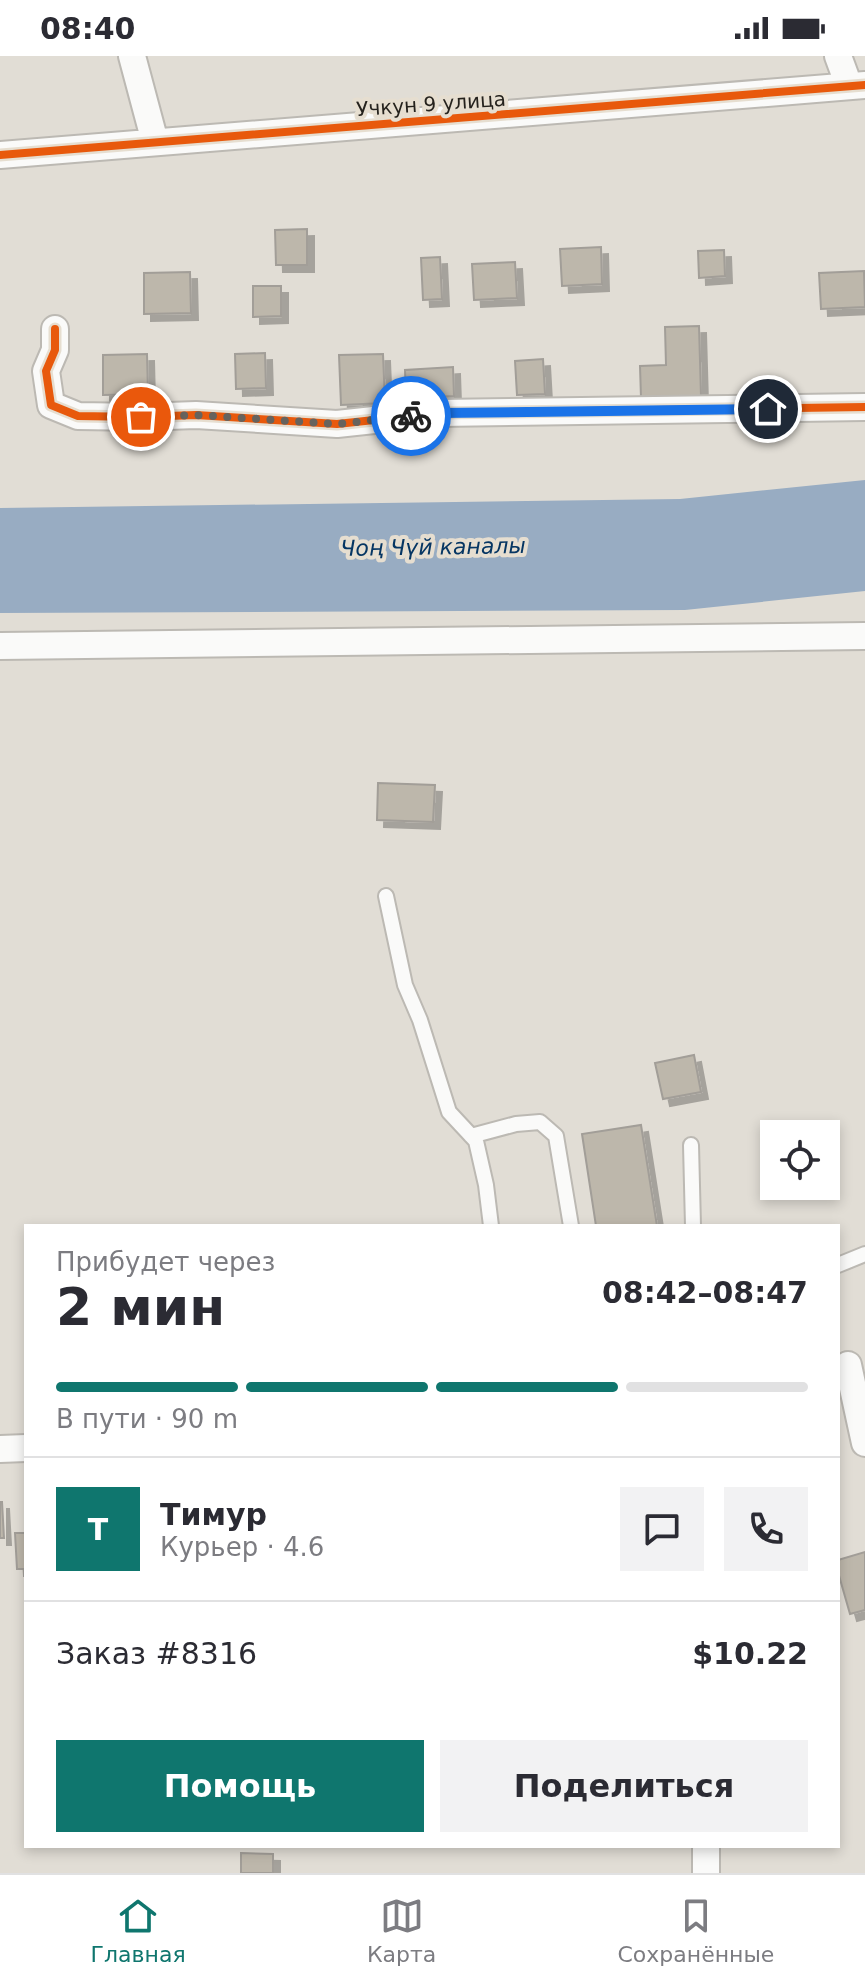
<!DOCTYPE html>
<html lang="ru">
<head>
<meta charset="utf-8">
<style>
	body { margin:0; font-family:"DejaVu Sans",sans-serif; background:#f2f2f3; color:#2b2b33; height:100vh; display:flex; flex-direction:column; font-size:30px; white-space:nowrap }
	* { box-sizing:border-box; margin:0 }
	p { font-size:26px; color:#7c7c81 }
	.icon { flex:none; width:44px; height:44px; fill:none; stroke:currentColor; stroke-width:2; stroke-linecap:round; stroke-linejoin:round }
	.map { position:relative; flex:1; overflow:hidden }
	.drawer { position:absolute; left:24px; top:1168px; width:816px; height:624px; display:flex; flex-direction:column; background:#fff; border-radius:0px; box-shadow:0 4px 12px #0003 }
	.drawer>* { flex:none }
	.tools { position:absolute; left:760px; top:1064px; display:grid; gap:16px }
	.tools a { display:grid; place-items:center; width:80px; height:80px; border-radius:0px; background:#fff; box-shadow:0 4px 12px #0003; font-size:40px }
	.pin { position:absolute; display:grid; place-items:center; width:68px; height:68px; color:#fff; margin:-34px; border:4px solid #fff; border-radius:50%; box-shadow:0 2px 8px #0007 }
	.courier { position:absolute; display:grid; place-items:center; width:80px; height:80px; margin:-40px; border:6px solid #1a73e8; border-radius:50%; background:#fff; color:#222; box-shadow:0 2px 10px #0007 }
	.overview em { font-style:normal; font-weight:700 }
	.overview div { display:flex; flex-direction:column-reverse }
	.overview { display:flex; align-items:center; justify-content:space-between; height:136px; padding:0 32px }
	h1 { font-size:52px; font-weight:700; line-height:60px }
	.bar { display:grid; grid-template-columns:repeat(4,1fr); gap:12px 8px; align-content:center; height:96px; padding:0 32px }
	.bar i { height:10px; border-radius:6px; background:#e1e1e2 }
	.bar .current { background:#0f766e }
	.bar p { grid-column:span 4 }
	.line { display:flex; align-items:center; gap:20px; padding:0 32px; border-top:2px solid #e1e1e2 }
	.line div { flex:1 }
	.round { display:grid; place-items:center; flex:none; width:84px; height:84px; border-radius:0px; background:#f2f2f3 }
	.primary-button { display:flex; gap:16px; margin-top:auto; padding:16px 32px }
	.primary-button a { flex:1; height:92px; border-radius:0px; background:#0f766e; color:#fff; font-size:32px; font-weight:700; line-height:92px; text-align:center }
	.primary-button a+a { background:#f2f2f3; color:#2b2b33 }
	.status { display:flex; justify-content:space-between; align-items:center; height:56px; padding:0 40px; background:#fff; direction:ltr }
	.status svg { height:22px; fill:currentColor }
	.menu { display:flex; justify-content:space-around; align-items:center; height:112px; border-top:2px solid #e1e1e2; background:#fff; font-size:22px; color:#7c7c81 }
	.menu a { display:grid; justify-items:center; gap:4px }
	.menu .current { color:#0f766e }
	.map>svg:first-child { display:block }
</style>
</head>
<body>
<div class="status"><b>08:40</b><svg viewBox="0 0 49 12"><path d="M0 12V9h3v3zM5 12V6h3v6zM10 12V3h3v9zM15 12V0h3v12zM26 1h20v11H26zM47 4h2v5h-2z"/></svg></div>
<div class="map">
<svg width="865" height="1817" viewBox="0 0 865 1817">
	<defs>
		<filter id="shadow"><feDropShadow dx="7" dy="7" stdDeviation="0" flood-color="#0004"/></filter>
	</defs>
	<rect width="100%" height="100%" fill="#e1ddd5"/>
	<path fill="#98acc2" d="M865 424V535L685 554 0 557V452L680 443Z"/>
	<path fill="#bdb7ab" stroke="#a29e98" stroke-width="2" filter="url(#shadow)" d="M307 173V209H276L275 174Z
		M601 191 602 228 562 230 560 193Z
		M724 194 725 220 699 222 698 195Z
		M440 201 442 243 423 244 421 202Z
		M515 206 517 242 474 244 472 208Z
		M864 215 865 251 821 253 819 217Z
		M190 216 191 257 144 258V217Z
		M253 230H281V260L253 261Z
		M699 270 701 340 641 342 640 310 666 309 665 271Z
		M265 297 266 332 236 333 235 298Z
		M147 298 148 338 103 339V299Z
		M383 298 385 347 341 349 339 299Z
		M543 303 545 338 517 339 515 305Z
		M453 311 454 340 406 342 405 314Z
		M378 727 435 729 433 766 377 764Z
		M694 999 701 1036 663 1043 655 1007Z
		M641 1069 657 1170H596L582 1078Z
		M0 1446H2L4 1482H0Z
		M15 1477H26V1513H17Z
		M865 1496V1554L850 1558 838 1516V1504Z
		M241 1797 273 1798V1817H241Z"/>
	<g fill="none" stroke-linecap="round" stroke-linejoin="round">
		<g stroke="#bcb9b3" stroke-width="18">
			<path id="service" d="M386 840 405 929 420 964 449 1056 476 1085 486 1129 491 1170
				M471 1080 516 1068 540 1066 556 1080 571 1170
				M691 1089 693 1170
				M838 1209 865 1198"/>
		</g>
		<g stroke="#bcb9b3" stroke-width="30">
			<path id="minor" d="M132 0 155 86
				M838 0 849 30
				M0 99 865 29
				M55 273V294L46 315 51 349 78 360 141 361 196 359 337 368 439 357 865 351
				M0 590 865 580
				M848 1309 865 1387
				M0 1393 26 1392
				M706 1817V1790"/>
		</g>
		<use href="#service" stroke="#fafaf9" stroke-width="14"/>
		<use href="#minor" stroke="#fafaf9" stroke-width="26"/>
		<g stroke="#e6ded0" stroke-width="13">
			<path id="cycleway" d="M0 99 865 29
				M55 273V294L46 315 51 349 78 360 141 361 196 359 337 368 439 357 865 351"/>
		</g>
		<use href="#cycleway" stroke="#e8590c" stroke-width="8"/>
	</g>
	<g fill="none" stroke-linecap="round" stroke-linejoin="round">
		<path stroke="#67635d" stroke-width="8" stroke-dasharray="0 14.4" d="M141 361 196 359 337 368 411 360"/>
		<path stroke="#1a73e8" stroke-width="10" d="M411 360 439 357 768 353"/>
	</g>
	<g text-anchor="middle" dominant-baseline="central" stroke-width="8" stroke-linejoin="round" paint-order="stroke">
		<g font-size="20" fill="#25221d" stroke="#e6ded0">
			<text transform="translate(431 48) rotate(-4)">Учкун 9 улица</text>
		</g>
		<g font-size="22" font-style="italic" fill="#063663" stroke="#e6ded0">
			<text transform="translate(433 491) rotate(-1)">Чоң Чүй каналы</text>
		</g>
	</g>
</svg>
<div class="tools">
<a><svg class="icon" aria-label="locate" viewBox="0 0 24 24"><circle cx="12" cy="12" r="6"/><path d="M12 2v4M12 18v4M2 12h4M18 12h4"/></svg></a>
</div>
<div class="pin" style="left:141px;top:361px;background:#ea580c"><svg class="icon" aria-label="bag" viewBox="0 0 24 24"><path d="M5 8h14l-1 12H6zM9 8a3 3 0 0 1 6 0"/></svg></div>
<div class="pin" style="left:768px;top:353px;background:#1f2937"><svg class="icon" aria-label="home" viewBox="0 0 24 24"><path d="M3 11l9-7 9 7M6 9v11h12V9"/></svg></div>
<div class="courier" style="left:411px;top:360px"><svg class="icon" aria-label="bike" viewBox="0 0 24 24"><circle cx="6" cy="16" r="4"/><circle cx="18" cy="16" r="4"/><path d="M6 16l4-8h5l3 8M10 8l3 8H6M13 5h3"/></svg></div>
<section class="drawer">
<div class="overview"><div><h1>2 мин</h1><p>Прибудет через</p></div><em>08:42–08:47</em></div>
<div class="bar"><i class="current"></i><i class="current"></i><i class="current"></i><i></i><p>В пути · 90 m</p></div>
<div class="line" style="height:144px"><b class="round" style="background:#0f766e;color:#fff">Т</b><div><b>Тимур</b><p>Курьер · 4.6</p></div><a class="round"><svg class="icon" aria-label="chat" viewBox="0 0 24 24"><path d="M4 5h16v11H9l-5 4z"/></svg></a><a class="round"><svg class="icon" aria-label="phone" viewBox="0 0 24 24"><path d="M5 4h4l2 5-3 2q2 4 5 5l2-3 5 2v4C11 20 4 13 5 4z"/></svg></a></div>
<div class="line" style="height:104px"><div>Заказ #8316</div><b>$10.22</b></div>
<div class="primary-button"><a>Помощь</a><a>Поделиться</a></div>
</section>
</div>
<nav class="menu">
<a class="current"><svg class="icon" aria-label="home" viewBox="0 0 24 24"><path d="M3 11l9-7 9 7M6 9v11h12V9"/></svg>Главная</a>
<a><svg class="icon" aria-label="map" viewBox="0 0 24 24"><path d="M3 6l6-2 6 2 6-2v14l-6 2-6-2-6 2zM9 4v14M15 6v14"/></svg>Карта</a>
<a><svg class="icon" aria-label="saved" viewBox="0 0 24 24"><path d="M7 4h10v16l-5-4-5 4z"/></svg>Сохранённые</a>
</nav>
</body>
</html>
